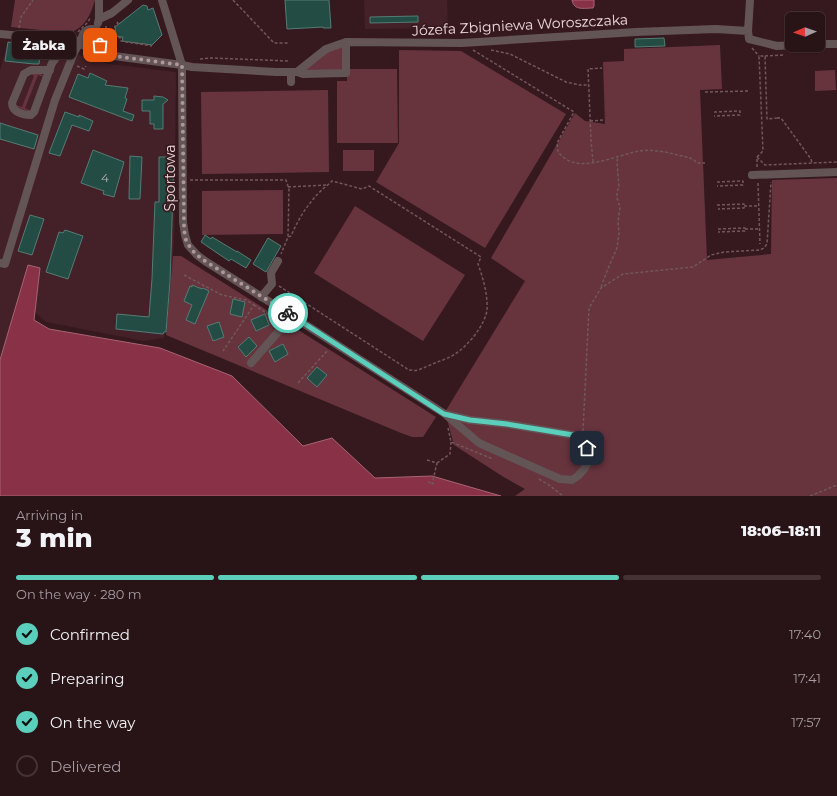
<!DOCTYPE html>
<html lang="en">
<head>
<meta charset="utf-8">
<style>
	body { margin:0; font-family:Montserrat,sans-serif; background:#342023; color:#f1f3f6; height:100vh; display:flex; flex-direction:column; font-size:15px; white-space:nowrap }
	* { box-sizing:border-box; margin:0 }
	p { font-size:13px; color:#a59ea1 }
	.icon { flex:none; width:22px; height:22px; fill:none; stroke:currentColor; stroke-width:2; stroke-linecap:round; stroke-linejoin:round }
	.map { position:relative; height:496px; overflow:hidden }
	.sheet { display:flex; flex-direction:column; background:#281316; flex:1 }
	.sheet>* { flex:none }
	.needle { width:26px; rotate:268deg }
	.controls { position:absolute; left:785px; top:12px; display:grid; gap:8px }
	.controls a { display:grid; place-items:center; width:40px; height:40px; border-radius:6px; background:#281316; box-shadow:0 1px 3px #0004,0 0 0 1px #443235; font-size:20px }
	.pin { position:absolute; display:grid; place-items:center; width:34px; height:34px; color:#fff; margin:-17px; border-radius:8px; box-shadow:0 2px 6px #0006 }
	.courier { position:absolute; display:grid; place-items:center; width:40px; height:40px; margin:-20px; border:3px solid #5bcebc; border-radius:50%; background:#fff; color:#222; box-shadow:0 1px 5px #0007 }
	.bubble { position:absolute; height:28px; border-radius:6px; background:#281316; box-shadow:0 1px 3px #0004,0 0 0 1px #443235; font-size:13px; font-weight:800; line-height:28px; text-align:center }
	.head em { font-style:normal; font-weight:800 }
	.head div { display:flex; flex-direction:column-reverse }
	.head { display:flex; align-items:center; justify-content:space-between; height:68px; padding:0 16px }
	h1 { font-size:26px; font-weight:800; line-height:30px }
	.bar { display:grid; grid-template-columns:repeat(4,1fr); gap:6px 4px; align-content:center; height:48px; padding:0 16px }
	.bar i { height:5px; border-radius:3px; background:#443235 }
	.bar .current { background:#5bcebc }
	.bar p { grid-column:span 4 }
	ol { padding:0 16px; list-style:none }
	li { display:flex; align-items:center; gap:12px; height:44px }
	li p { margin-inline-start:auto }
	li .icon { padding:4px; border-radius:50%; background:#5bcebc; color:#111; stroke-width:4 }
	li:last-child { color:#a59ea1 }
	li i { width:22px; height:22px; border:2px solid #443235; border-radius:50% }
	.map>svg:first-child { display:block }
</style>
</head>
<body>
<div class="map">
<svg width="837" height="496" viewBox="0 0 837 496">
	<rect width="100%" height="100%" fill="#36191e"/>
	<path fill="#442128" d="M364 0H447L448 28 365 29Z
		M8 42 56 48 109 64 176 72 174 244 167 322 164 338 144 341 46 322 35 312 40 268 0 360V71Z"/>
	<path fill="#67343e" d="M15 0H95C90 16 86 26 70 33L11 27Z
		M346 42V73L297 72 326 49Z
		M720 45 722 89 700 90 707 260 771 254 772 180 837 178V496H515L525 489 502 476 454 445 445 412 525 281 491 258 575 113 585 121 605 124 603 62 624 61V49Z
		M399 50 461 51 566 114 485 248 376 182 399 143Z
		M347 69H397L398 143H337V81H347Z
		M835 70 836 90 815 91V71Z
		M29 73H40L44 77 38 75 25 108 31 111H27L17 107 16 105 22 107 34 76Z
		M328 90 329 172 202 174 201 92Z
		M343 150H374V171H343Z
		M283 190V234L202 235V191Z
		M355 206 465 275 423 341 314 273Z
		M173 256H181L436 417 423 437H412L401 433 166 335Z"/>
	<path fill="#893146" stroke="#a86473" d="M572 0H594V6L593 8C584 8 574 11 572 0Z
		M28 265 40 268 34 320 49 329 160 348 232 376 303 446 332 438 375 478 432 476 501 496H0V360Z"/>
	<path fill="#234c45" stroke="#547c74" d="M285 0H329L331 28H323V27L287 29Z
		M143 5 147 6 148 10 153 8 162 35 152 45 122 41 123 37 116 36 115 27Z
		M418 16V22L370 23V17Z
		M664 38 665 46 635 47V39Z
		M8 42 20 44 51 48 45 54 40 53 39 64H34L5 61Z
		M90 73 107 81 105 85 128 88 125 98 127 99 123 111 134 115 132 121 69 97 78 74 88 78Z
		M154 96 163 97 168 100 163 104V129H154V124H150V111H142V100H154Z
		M65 112 79 117V115L93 121 89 131 72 125 60 156 49 153Z
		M0 123 38 135 34 149 0 139Z
		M93 150 124 162 114 197 103 194 104 191 81 183Z
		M130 156 142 157 140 199H129Z
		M159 157H174L171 253 170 281 166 332H164L163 334 116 329 117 314 149 317 152 279 155 202H159Z
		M30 215 44 219 32 255 18 251Z
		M65 230 83 236 68 279 46 272 59 232 63 233Z
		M205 235 211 239 212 237 237 252V251L251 260 246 268 231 259 229 261 201 242Z
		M268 238 281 246 266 272 253 264Z
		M192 285 202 289 203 288 209 291 195 324 186 320 192 305 184 301 190 286 192 287Z
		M233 299 245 302 242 317 230 314Z
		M265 314 269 325 256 331 251 320Z
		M219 322 224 337 213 341 207 326Z
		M249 337 257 346 246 357 238 347Z
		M283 344 288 354 275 362 269 351Z
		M317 367 327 375 317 387 307 378Z"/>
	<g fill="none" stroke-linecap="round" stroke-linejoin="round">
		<path stroke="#71575b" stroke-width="1.5" stroke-dasharray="3 2" stroke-linecap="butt" d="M233 0 274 43H289
			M117 22 118 23 115 26V37L121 38V41L152 46
			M106 26 107 44
			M19 28 21 17 33 0
			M78 32 87 23 91 17
			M752 48 759 56
			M473 50 574 112 557 143 558 152C562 157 569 162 576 163 596 166 619 155 639 151 652 149 666 152 678 155 685 157 692 157 697 163H705
			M491 50 510 54 566 82 580 85H589
			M799 50H813
			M83 54 87 53 95 56
			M765 56 783 55 784 54
			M200 59 212 58 289 61
			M77 66 84 69 86 66
			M705 92 750 91
			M714 112 740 111V115L714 116
			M778 117V118H781L811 159 812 163
			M590 121 604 120
			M757 157 765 165 837 162
			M593 162 591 140 588 69 602 68
			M757 167V157L763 151 759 56H765L767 119 778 118
			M190 180H286L289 189 288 237 281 254
			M717 182 743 181V185L717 186
			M758 183 760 244
			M288 187 326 185
			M717 205 744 204V208L718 209
			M744 206H758
			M718 229 745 228V231L718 232
			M745 229H759
			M184 275 222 295 246 300 254 305 223 351
			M279 286 409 370C412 370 415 371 418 370 424 368 430 365 435 363 442 360 450 358 455 354 468 346 485 325 487 310 488 295 483 278 478 264L481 257 369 186 362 189 332 181 330 183C312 197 300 215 291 236L288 237
			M601 287 607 271 617 248 619 233 618 222 620 207 617 198V192L619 187 617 162 618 156
			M254 305 277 320
			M298 383 328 350
			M448 428 451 442 493 459
			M583 431 589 308 601 288 623 274 693 267 711 255 724 252 760 250 764 248 767 244 771 182
			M427 460 437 463 432 484
			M437 463 450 454 451 442
			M539 479 549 485 563 496
			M428 482 434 484
			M810 496 837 485"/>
		<path stroke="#635456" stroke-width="8" d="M162 0 182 65 183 222 185 235 188 245 197 255 205 261 292 316 445 414 470 420 507 424 573 435 582 439 584 441 587 449 589 455 588 462 585 468 578 476 572 480 560 479 479 443 445 414
			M750 0 748 31 749 39 777 46 794 45
			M99 19 112 13 128 0
			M98 23 99 19V0
			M82 39a10 10 0 1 1 20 0a10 10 0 1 1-20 0Z
			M0 34 82 41
			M818 44H837
			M97 47 106 53 114 56 182 65 192 67 276 72H297L326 49 346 42 462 43 636 32 716 29 748 31
			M50 70H31L24 74 12 103C12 112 23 115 31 115L34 112 52 63 62 50 65 40
			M291 72V82
			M297 72 303 74 346 73V42
			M752 175 837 172
			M0 263 5 264 55 100 74 53 77 47 83 43
			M261 297 272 284 271 273 278 261
			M251 363 292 316"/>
	</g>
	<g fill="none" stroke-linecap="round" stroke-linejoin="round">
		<path stroke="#ae969a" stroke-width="4" stroke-dasharray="0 7.2" d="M100 45 97 47 106 53 114 56 182 65 184 222V230L186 240 191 249 197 255 205 261 288 313"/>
		<path stroke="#5bcebc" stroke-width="5" d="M288 313 444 414 470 420 507 424 573 435 582 439 587 448"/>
	</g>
	<g text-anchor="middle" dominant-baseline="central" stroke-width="3.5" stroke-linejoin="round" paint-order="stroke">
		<g font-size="12" fill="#bcb6b7">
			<text x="105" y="177">4</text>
		</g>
		<g font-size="14" fill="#efdadd" stroke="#36191e">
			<text transform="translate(520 25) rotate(-3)">Józefa Zbigniewa Woroszczaka</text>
			<text transform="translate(170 178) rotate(-90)">Sportowa</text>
		</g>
	</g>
</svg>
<div class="controls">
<a><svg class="needle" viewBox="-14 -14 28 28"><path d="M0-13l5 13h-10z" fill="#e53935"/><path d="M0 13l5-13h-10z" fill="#a59ea1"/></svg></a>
</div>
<div class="pin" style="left:100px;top:45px;background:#ea580c"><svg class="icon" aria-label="bag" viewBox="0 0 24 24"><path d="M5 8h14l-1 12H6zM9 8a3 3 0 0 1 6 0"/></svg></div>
<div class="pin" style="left:587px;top:448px;background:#1f2937"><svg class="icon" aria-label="home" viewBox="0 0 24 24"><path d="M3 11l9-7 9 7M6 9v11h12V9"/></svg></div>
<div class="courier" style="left:288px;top:313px"><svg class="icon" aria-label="bike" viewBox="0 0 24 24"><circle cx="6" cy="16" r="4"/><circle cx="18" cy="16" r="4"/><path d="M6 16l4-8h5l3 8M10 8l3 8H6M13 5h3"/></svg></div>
<div class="bubble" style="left:12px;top:31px;width:64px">Żabka</div>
</div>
<section class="sheet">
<div class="head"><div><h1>3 min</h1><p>Arriving in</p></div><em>18:06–18:11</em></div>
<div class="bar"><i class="current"></i><i class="current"></i><i class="current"></i><i></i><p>On the way · 280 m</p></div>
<ol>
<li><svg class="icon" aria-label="check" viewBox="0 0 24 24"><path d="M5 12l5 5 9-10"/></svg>Confirmed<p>17:40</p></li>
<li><svg class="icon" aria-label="check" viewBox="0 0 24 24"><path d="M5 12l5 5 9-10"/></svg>Preparing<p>17:41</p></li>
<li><svg class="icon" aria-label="check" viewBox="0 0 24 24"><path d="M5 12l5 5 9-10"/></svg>On the way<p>17:57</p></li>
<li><i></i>Delivered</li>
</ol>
</section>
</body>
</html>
